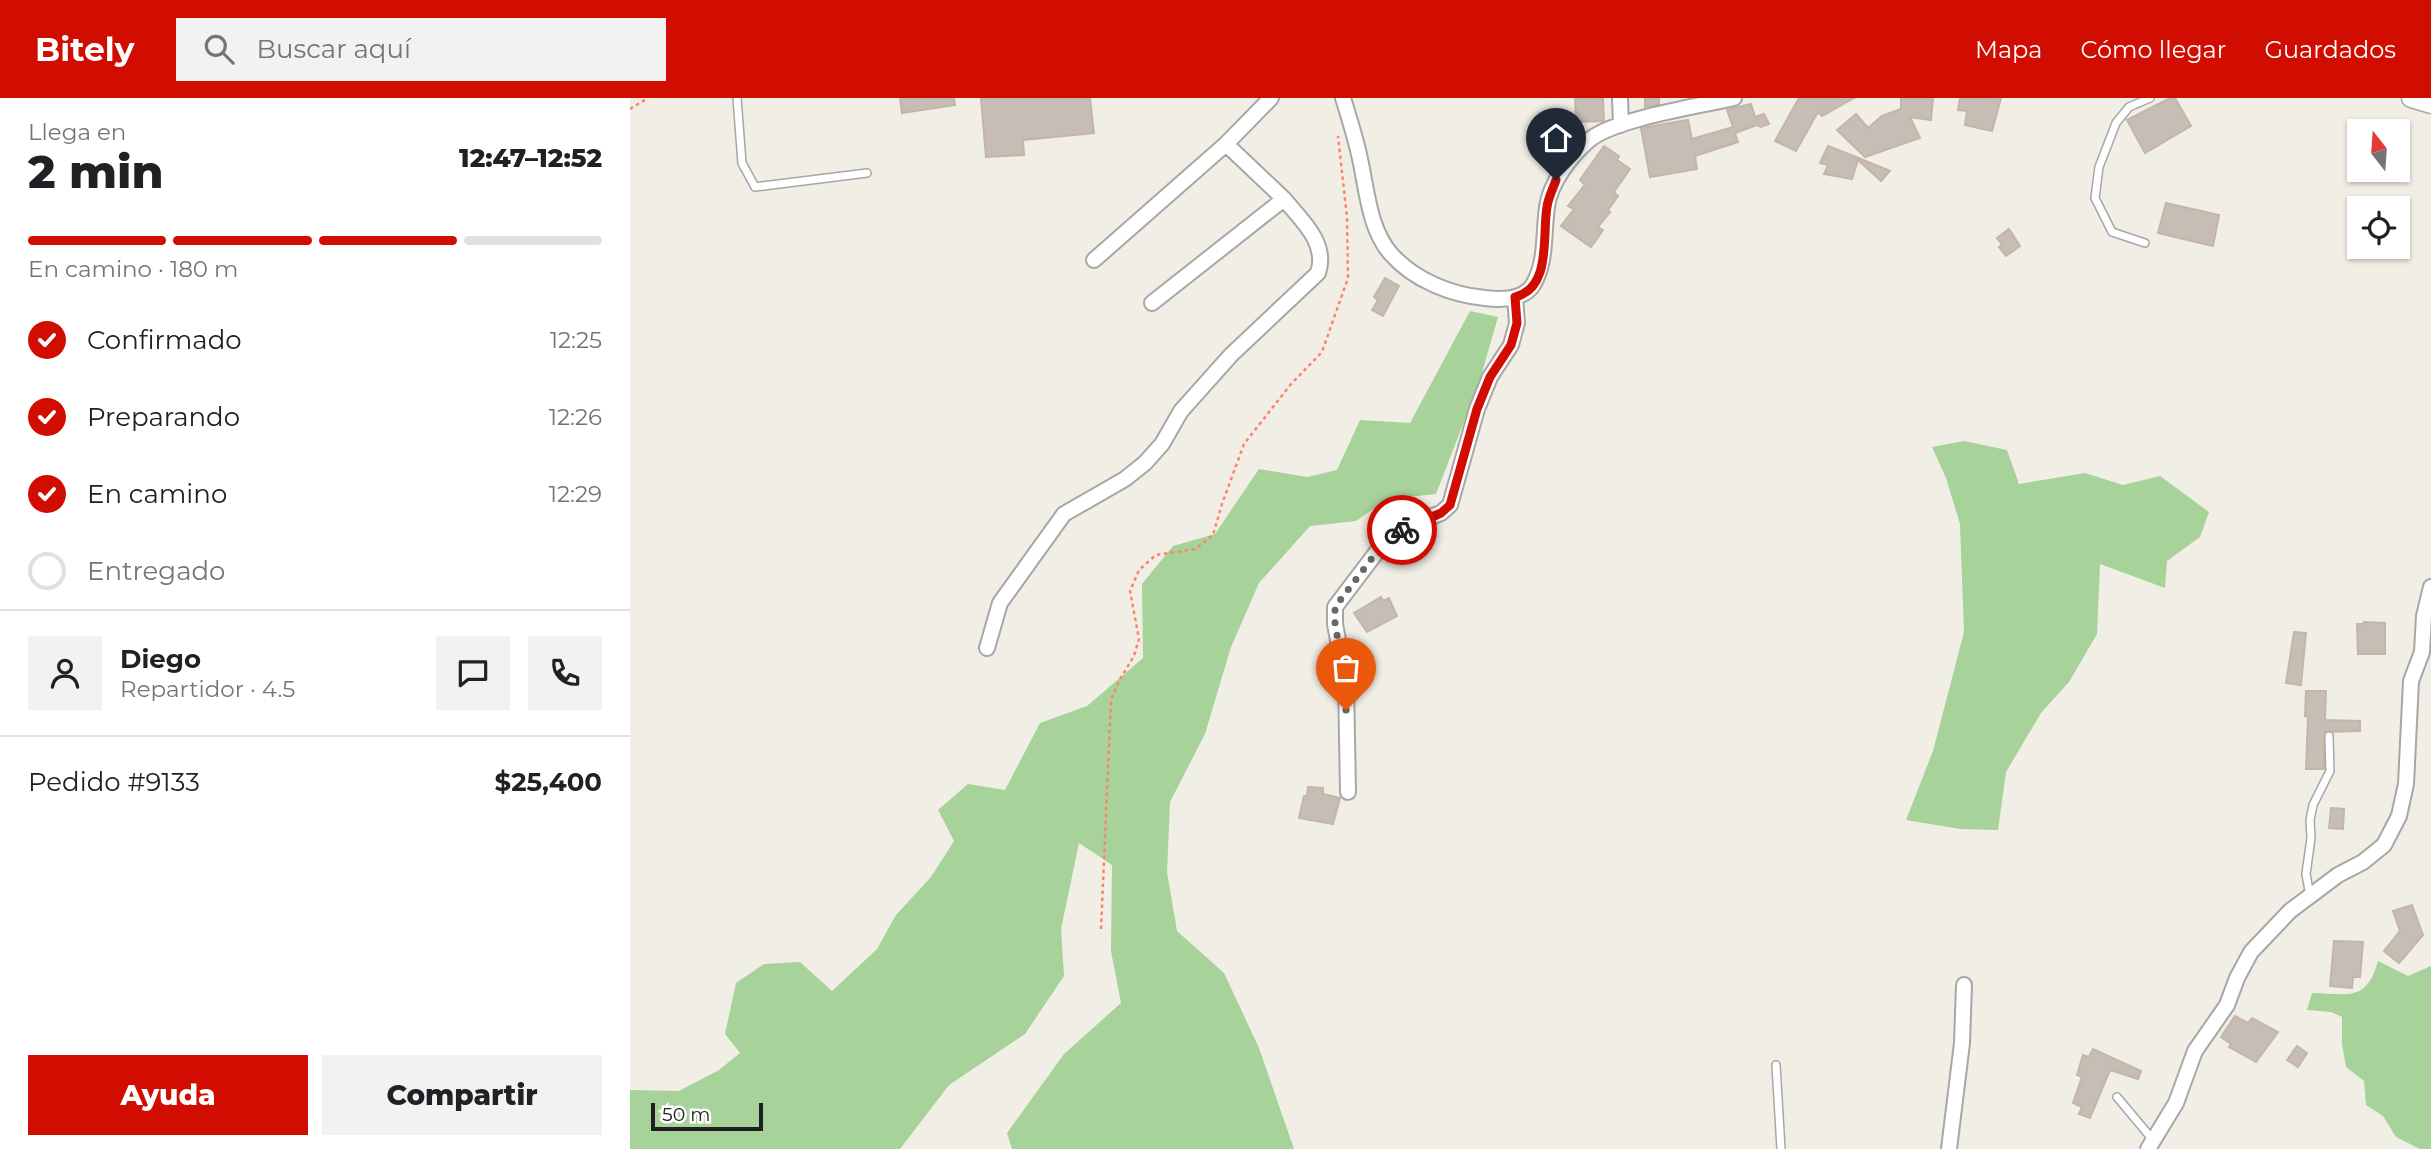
<!DOCTYPE html>
<html lang="es">
<head>
<meta charset="utf-8">
<style>
	body { margin:0; font-family:Montserrat,sans-serif; background:#f2f2f2; color:#202124; height:100vh; display:flex; flex-direction:column; font-size:26px; white-space:nowrap }
	* { box-sizing:border-box; margin:0 }
	p { font-size:23px; color:#757577 }
	.icon { flex:none; width:38px; height:38px; fill:none; stroke:currentColor; stroke-width:2; stroke-linecap:round; stroke-linejoin:round }
	.map { position:relative; flex:1; overflow:hidden }
	.details { display:flex; flex-direction:column; background:#fff; width:630px }
	.details>* { flex:none }
	.needle { width:46px; rotate:343deg }
	.tools { position:absolute; left:1717px; top:21px; display:grid; gap:14px }
	.tools a { display:grid; place-items:center; width:63px; height:63px; border-radius:0px; background:#fff; box-shadow:0 2px 5px #0004; font-size:35px }
	.scale { position:absolute; left:21px; bottom:18px; width:112px; box-sizing:border-box; padding-left:7px; border:4px solid #202020; border-top:0; font-size:19px; line-height:24px; white-space:nowrap; color:#202020; -webkit-text-stroke:5px #fff; paint-order:stroke }
	.pin { position:absolute; display:grid; place-items:center; width:60px; height:60px; color:#fff; margin:-72px -30px; border-radius:50% 50% 50% 0; rotate:-45deg; box-shadow:0 0 7px #0007 }
	.pin .icon { rotate:45deg }
	.courier { position:absolute; display:grid; place-items:center; width:70px; height:70px; margin:-35px; border:5px solid #d00d00; border-radius:50%; background:#fff; color:#222; box-shadow:0 2px 9px #0007 }
	.headline em { font-style:normal; font-weight:800 }
	.headline div { display:flex; flex-direction:column-reverse }
	.headline { display:flex; align-items:center; justify-content:space-between; height:119px; padding:0 28px }
	h1 { font-size:46px; font-weight:800; line-height:52px }
	.bar { display:grid; grid-template-columns:repeat(4,1fr); gap:10px 7px; align-content:center; height:84px; padding:0 28px }
	.bar i { height:9px; border-radius:5px; background:#e0e0e0 }
	.bar .current { background:#d00d00 }
	.bar p { grid-column:span 4 }
	.line { display:flex; align-items:center; gap:18px; padding:0 28px; border-top:2px solid #e0e0e0 }
	.line div { flex:1 }
	.round { display:grid; place-items:center; flex:none; width:74px; height:74px; border-radius:0px; background:#f2f2f2 }
	ol { padding:0 28px; list-style:none }
	li { display:flex; align-items:center; gap:21px; height:77px }
	li p { margin-inline-start:auto }
	li .icon { padding:7px; border-radius:50%; background:#d00d00; color:#fff; stroke-width:4 }
	li:last-child { color:#757577 }
	li i { width:38px; height:38px; border:4px solid #e0e0e0; border-radius:50% }
	.cta { display:flex; gap:14px; margin-top:auto; padding:14px 28px }
	.cta a { flex:1; height:80px; border-radius:0px; background:#d00d00; color:#fff; font-size:28px; font-weight:800; line-height:80px; text-align:center }
	.cta a+a { background:#f2f2f2; color:#202124 }
	header { display:flex; align-items:center; gap:42px; box-sizing:border-box; height:98px; padding:0 35px; background:#d00d00; color:#fff }
	header strong { font-size:33px }
	nav { display:flex; gap:38px; margin-inline-start:auto; font-size:24px }
	.search { width:490px; height:63px; background:#f2f2f2; display:flex; align-items:center; gap:18px; box-sizing:border-box; padding:0 24px; border-radius:0px; color:#757577; font-size:26px }
	main { display:flex; flex:1; min-height:0 }
	.map>svg:first-child { display:block }
</style>
</head>
<body>
<header>
<strong>Bitely</strong>
<div class="search"><svg class="icon" aria-label="search" viewBox="0 0 24 24"><circle cx="10" cy="10" r="6"/><path d="M15 15l6 6"/></svg>Buscar aquí</div>
<nav><a>Mapa</a><a>Cómo llegar</a><a>Guardados</a></nav>
</header>
<main>
<section class="details">
<div class="headline"><div><h1>2 min</h1><p>Llega en</p></div><em>12:47–12:52</em></div>
<div class="bar"><i class="current"></i><i class="current"></i><i class="current"></i><i></i><p>En camino · 180 m</p></div>
<ol>
<li><svg class="icon" aria-label="check" viewBox="0 0 24 24"><path d="M5 12l5 5 9-10"/></svg>Confirmado<p>12:25</p></li>
<li><svg class="icon" aria-label="check" viewBox="0 0 24 24"><path d="M5 12l5 5 9-10"/></svg>Preparando<p>12:26</p></li>
<li><svg class="icon" aria-label="check" viewBox="0 0 24 24"><path d="M5 12l5 5 9-10"/></svg>En camino<p>12:29</p></li>
<li><i></i>Entregado</li>
</ol>
<div class="line" style="height:126px"><a class="round"><svg class="icon" aria-label="person" viewBox="0 0 24 24"><circle cx="12" cy="8" r="4"/><path d="M4 21q1-7 8-7t8 7"/></svg></a><div><b>Diego</b><p>Repartidor · 4.5</p></div><a class="round"><svg class="icon" aria-label="chat" viewBox="0 0 24 24"><path d="M4 5h16v11H9l-5 4z"/></svg></a><a class="round"><svg class="icon" aria-label="phone" viewBox="0 0 24 24"><path d="M5 4h4l2 5-3 2q2 4 5 5l2-3 5 2v4C11 20 4 13 5 4z"/></svg></a></div>
<div class="line" style="height:91px"><div>Pedido #9133</div><b>$25,400</b></div>
<div class="cta"><a>Ayuda</a><a>Compartir</a></div>
</section>
<div class="map">
<svg width="1801" height="1051" viewBox="0 0 1801 1051">
	<rect width="100%" height="100%" fill="#f1eee6"/>
	<path fill="#a7d29a" d="M840 213 868 219 849 285 806 396 757 401 726 423 680 428 629 485 601 549 575 636 540 704 537 774 547 833 594 875 629 950 664 1051H382L377 1035 434 956 491 905 481 853 482 767 449 745 431 831 434 878 395 936 319 987 270 1051H0V992L49 993 89 972 110 955 95 936 106 885 134 866 170 864 202 893 247 851 266 817 301 779 324 743 308 712 338 686 375 692 410 625 457 608 513 560 512 486 543 448 585 436 629 371 677 379 707 372 730 322 780 325Z
		M1334 343 1377 352 1389 386 1455 375 1493 387 1530 378 1579 414 1570 439 1537 463 1535 490 1470 466 1467 536 1439 584 1411 615 1376 674 1368 732 1330 731 1276 722 1303 653 1334 534 1330 426 1316 380 1302 349Z
		M1748 863 1778 878 1801 868V1051H1790L1766 1039 1753 1018 1736 1007 1734 983 1716 969 1712 946V919L1701 914 1677 912 1682 895C1718 896 1737 904 1748 863Z"/>
	<path fill="#c6beb5" stroke="#c3b6a8" stroke-width="2" d="M270 0H324L325 7 272 15Z
		M351 0H460L464 35 393 42 394 57 356 59Z
		M945 0H973L974 23 946 24Z
		M1029 0V6L1015 9V1Z
		M1169 0H1224L1192 18 1188 14 1166 53 1145 43Z
		M1271 0H1303L1301 22 1280 19 1290 40 1235 59 1207 32 1226 16 1238 30 1252 18 1271 11Z
		M1330 0H1371L1362 33 1335 27 1337 13 1328 12Z
		M1540 0H1545L1561 28 1515 55 1497 22Z
		M1121 6 1125 19 1134 16 1139 26 1131 29 1127 27 1105 35 1108 44 1065 58 1067 71 1020 79 1011 30 1058 22 1062 41 1103 29 1097 12Z
		M974 48 989 58 987 62 1000 71 984 94 988 98 978 112 980 114 968 129 973 132 961 149 931 128 944 111 938 108 955 87 950 82Z
		M1198 48 1226 59 1260 73 1251 83 1228 62 1222 81 1194 76 1198 67 1190 65Z
		M1536 105 1589 117 1583 148 1528 135Z
		M1379 131 1390 148 1376 158 1369 149 1372 147 1367 140Z
		M755 180 769 188 753 218 742 212 748 202 744 199Z
		M751 499 753 503 759 500 767 518 737 534 724 515Z
		M1734 524 1755 525V556H1728L1727 526H1734Z
		M1664 534 1676 535 1671 587 1656 585Z
		M1676 593H1696L1695 622 1730 623V633L1695 634 1694 671H1676L1678 619 1675 618Z
		M678 689 693 690V696L710 700 703 726 669 720 674 698H677Z
		M1701 710 1714 711 1713 731 1699 730Z
		M1782 807 1793 837 1769 865 1754 853 1770 833 1763 813Z
		M1704 843 1733 844 1730 879H1723L1722 890 1700 888Z
		M1605 918 1618 925 1622 920 1648 934 1626 964 1599 949 1601 946 1591 939Z
		M1667 948 1677 955 1668 969 1657 962Z
		M1463 951 1511 973 1508 981 1480 972 1460 1020 1449 1016 1452 1009 1443 1005 1452 979 1447 977 1453 957 1459 959Z"/>
	<g fill="none" stroke-linecap="round" stroke-linejoin="round">
		<g stroke="#a7a7a7" stroke-width="10">
			<path id="service" d="M107 0 112 65 125 89 237 75
				M1515 145 1482 134 1465 100 1469 69 1486 25 1499 9 1520 0
				M1680 798 1676 776 1681 740 1680 722 1683 707 1700 673 1699 638
				M1146 967 1151 1051
				M1487 999 1523 1042"/>
		</g>
		<g stroke="#a7a7a7" stroke-width="18">
			<path id="minor" d="M713 0C719 20 726 41 730 61 737 92 739 131 761 156 784 182 821 197 855 200 871 202 893 202 903 187 917 163 913 136 917 109 920 85 940 59 958 43 982 21 1070 8 1104 0
				M990 0 991 27
				M464 162 596 46 641 0
				M522 205 654 101 596 46
				M357 550 370 505 434 416 495 381 515 365 532 346 551 313 601 257 688 175C698 145 672 123 654 101
				M718 694 716 585 705 526V509L749 451 775 429 811 415 820 407 847 311 860 279 881 247 887 225 885 199
				M1319 1051 1332 945 1334 887
				M1518 1051 1546 1005 1565 953 1597 907 1607 880 1621 854 1660 813 1708 777 1733 764 1754 747 1769 718 1776 686 1781 583 1792 554 1794 518 1801 489"/>
		</g>
		<g stroke="#a7a7a7" stroke-width="21">
			<path id="tertiary" d="M1781 0 1801 6"/>
		</g>
		<path stroke="#ff826a" stroke-width="2.5" stroke-dasharray="3.5 3.5" stroke-linecap="butt" d="M0 11 18 0
			M471 831 481 602 490 581 504 558 509 541 500 493 509 472 526 457 565 451 583 437 592 406 614 346 661 286 692 254 718 180 717 119 708 38"/>
		<use href="#service" stroke="#fff" stroke-width="7"/>
		<use href="#minor" stroke="#fff" stroke-width="14"/>
		<use href="#tertiary" stroke="#fff" stroke-width="18"/>
	</g>
	<g fill="none" stroke-linecap="round" stroke-linejoin="round">
		<path stroke="#696865" stroke-width="7" stroke-dasharray="0 12.6" d="M716 612V585L705 526V509L749 451 772 432"/>
		<path stroke="#d00d00" stroke-width="9" d="M772 432 811 415 820 407 847 311 860 279 881 247 887 225 885 199C922 190 912 137 917 109 918 100 923 91 926 82"/>
	</g>
</svg>
<div class="tools">
<a><svg class="needle" viewBox="-14 -14 28 28"><path d="M0-13l5 13h-10z" fill="#e53935"/><path d="M0 13l5-13h-10z" fill="#757577"/></svg></a>
<a><svg class="icon" aria-label="locate" viewBox="0 0 24 24"><circle cx="12" cy="12" r="6"/><path d="M12 2v4M12 18v4M2 12h4M18 12h4"/></svg></a>
</div>
<div class="scale">50 m</div>
<div class="pin" style="left:716px;top:612px;background:#ea580c"><svg class="icon" aria-label="bag" viewBox="0 0 24 24"><path d="M5 8h14l-1 12H6zM9 8a3 3 0 0 1 6 0"/></svg></div>
<div class="pin" style="left:926px;top:82px;background:#1f2937"><svg class="icon" aria-label="home" viewBox="0 0 24 24"><path d="M3 11l9-7 9 7M6 9v11h12V9"/></svg></div>
<div class="courier" style="left:772px;top:432px"><svg class="icon" aria-label="bike" viewBox="0 0 24 24"><circle cx="6" cy="16" r="4"/><circle cx="18" cy="16" r="4"/><path d="M6 16l4-8h5l3 8M10 8l3 8H6M13 5h3"/></svg></div>
</div>
</main>
</body>
</html>
